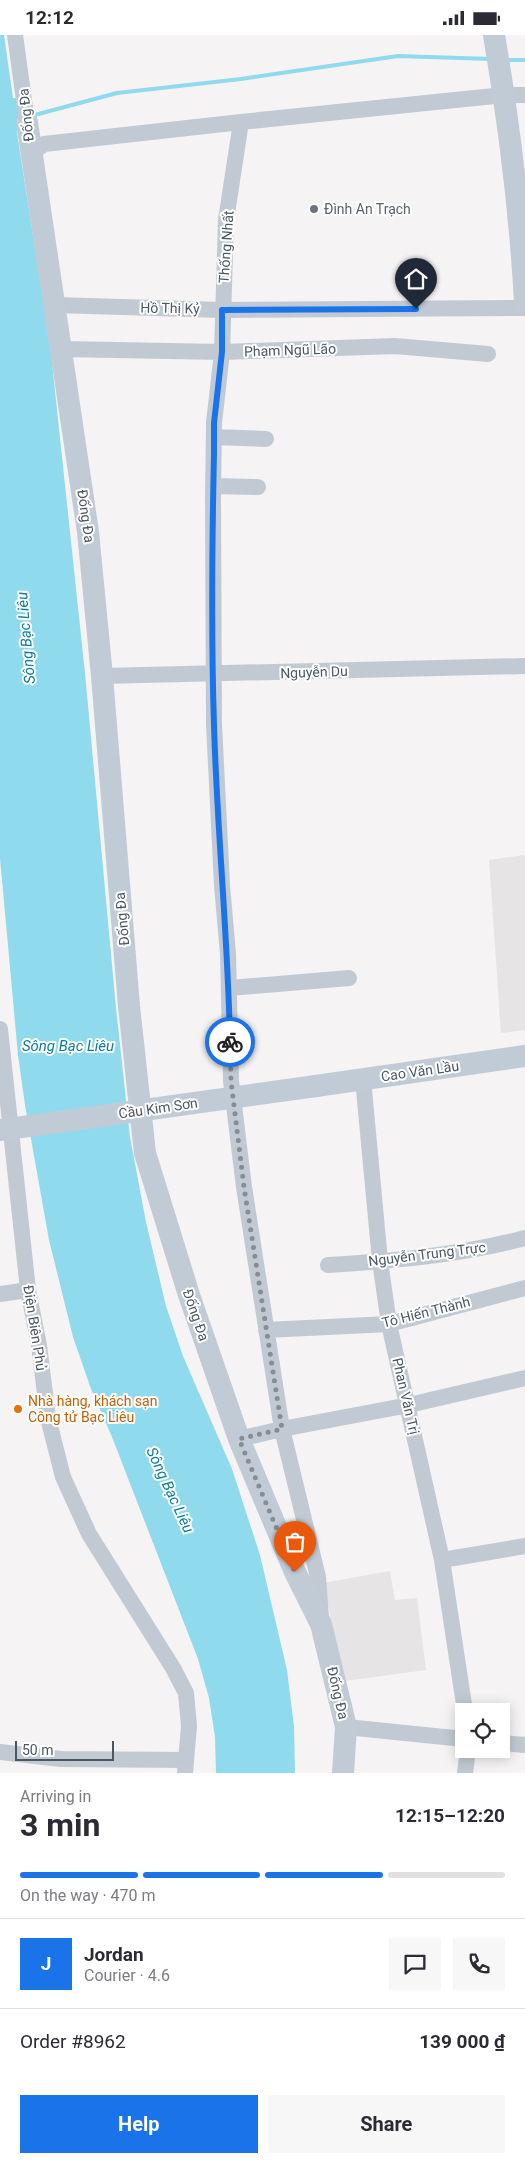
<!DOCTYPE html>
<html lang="en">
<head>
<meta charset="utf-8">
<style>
	body { margin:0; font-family:Roboto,sans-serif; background:#f7f7f7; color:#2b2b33; height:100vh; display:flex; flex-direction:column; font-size:19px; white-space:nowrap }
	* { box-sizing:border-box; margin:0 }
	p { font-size:16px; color:#7c7c81 }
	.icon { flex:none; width:28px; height:28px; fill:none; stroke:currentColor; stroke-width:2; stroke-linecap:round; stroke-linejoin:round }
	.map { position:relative; height:1738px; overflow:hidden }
	.details { display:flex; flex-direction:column; background:#fff; flex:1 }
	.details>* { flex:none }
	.fabs { position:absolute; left:455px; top:1668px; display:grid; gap:10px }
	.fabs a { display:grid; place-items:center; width:55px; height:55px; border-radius:0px; background:#fff; box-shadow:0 2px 12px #0003; font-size:25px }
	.scale { position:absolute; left:15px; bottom:12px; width:99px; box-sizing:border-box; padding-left:5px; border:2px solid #4a5661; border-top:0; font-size:14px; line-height:18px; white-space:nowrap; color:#4a5661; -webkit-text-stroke:4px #fff; paint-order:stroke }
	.pin { position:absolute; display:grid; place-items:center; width:42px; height:42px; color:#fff; margin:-51px -21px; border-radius:50% 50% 50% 0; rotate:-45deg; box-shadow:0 0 5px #0007 }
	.pin .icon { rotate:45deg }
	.courier { position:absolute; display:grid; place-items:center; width:50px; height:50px; margin:-25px; border:4px solid #1a73e8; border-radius:50%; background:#fff; color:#222; box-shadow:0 1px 6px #0007 }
	.overview em { font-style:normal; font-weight:700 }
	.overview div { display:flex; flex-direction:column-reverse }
	.overview { display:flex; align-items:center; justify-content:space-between; height:85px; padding:0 20px }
	h1 { font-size:32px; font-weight:700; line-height:38px }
	.bar { display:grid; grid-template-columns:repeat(4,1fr); gap:8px 5px; align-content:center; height:60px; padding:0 20px }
	.bar i { height:6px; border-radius:4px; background:#e1e1e2 }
	.bar .active { background:#1a73e8 }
	.bar p { grid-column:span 4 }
	.line { display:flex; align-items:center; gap:12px; padding:0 20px; border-top:1px solid #e1e1e2 }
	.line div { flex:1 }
	.round { display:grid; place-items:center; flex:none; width:52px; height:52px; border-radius:0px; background:#f7f7f7 }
	.action { display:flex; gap:10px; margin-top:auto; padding:10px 20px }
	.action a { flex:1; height:58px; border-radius:0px; background:#1a73e8; color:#fff; font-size:20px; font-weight:700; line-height:58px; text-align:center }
	.action a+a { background:#f7f7f7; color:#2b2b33 }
	.status { display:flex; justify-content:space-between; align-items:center; height:35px; padding:0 25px; background:#fff; direction:ltr }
	.status svg { height:14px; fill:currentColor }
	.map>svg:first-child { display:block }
</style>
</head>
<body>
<div class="status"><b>12:12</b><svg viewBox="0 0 49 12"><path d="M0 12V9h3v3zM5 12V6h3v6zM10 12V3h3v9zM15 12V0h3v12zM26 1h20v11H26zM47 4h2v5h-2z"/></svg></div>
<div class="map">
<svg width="525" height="1738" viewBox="0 0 525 1738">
	<rect width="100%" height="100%" fill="#f5f3f3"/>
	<path fill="#e6e4e5" d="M525 820V995L501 998 489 825Z
		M390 1536 395 1565 417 1563 426 1635 345 1646 323 1548Z"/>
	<path fill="#90daee" d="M0 0H4L13 63H20L17 98 50 309 85 638 116 973 130 1102 146 1187 166 1271 183 1321 232 1434 260 1520 287 1635 294 1691 295 1738H216L215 1702 209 1663 198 1624 112 1402 91 1354 73 1302 49 1205 25 1070 18 1020 0 823Z"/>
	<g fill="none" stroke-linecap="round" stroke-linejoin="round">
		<path stroke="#90daee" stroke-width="4" d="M506 25H525
			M31 81 117 58 241 44 398 21 491 24"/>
		<path stroke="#c1cad2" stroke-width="16" d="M15 0 27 87
			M241 87 226 185 222 317 214 388 213 464 214 689 222 850 228 919 231 1046 244 1152 282 1394 318 1542 321 1582
			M31 119 44 109 241 87 504 60H525
			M55 270 222 275 525 273
			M62 314 222 317 395 311 488 319
			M214 402 266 404
			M213 451 258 452
			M102 641 525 631
			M229 953 349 943
			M0 994 28 1255 39 1310 48 1383 63 1442 89 1499 173 1633 186 1658 189 1691 185 1738
			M363 1044 380 1226 389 1289 442 1525 465 1676
			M328 1230C393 1226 461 1220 525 1203
			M0 1259 28 1255
			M266 1295 389 1289 525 1253
			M239 1404 282 1394 409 1370 525 1343
			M442 1525 525 1511
			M346 1692 464 1704
			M501 1708 525 1710
			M0 1717 61 1724 186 1725
			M465 1738 468 1714"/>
		<path stroke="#c1cbd6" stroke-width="22" d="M494 0C509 88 520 177 525 267
			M27 87 88 497 102 641 129 971 145 1118 189 1260 239 1404 295 1537 321 1589 346 1692 343 1738
			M316 1051 525 1021"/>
		<path stroke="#c1cbd6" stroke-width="22" d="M0 1095 316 1051"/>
	</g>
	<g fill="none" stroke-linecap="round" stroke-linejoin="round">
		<path stroke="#868d94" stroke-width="5" stroke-dasharray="0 9" d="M230 1007 231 1046 244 1152 282 1394 239 1404 295 1537"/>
		<path stroke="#1a73e8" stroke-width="6" d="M230 1007C228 901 217 796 214 690 211 600 212 509 214 418V388L222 317V275L416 274"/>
	</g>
	<circle fill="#6b7280" stroke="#fff" stroke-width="2" cx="314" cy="174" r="5"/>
	<circle fill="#e8710a" stroke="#fff" stroke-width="2" cx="18" cy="1374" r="5"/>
	<g text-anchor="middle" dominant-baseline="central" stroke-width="4" stroke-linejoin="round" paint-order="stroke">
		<g font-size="14" fill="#4a5661" stroke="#fff">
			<text transform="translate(26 80) rotate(-96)">Đống Đa</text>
			<text transform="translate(226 212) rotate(-86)">Thống Nhất</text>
			<text transform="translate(170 273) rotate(1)">Hồ Thị Kỷ</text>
			<text transform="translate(290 315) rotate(-2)">Phạm Ngũ Lão</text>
			<text transform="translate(86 481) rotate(82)">Đống Đa</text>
			<text transform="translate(314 637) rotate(-2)">Nguyễn Du</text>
			<text transform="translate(122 884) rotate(-95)">Đống Đa</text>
			<text transform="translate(420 1036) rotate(-8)">Cao Văn Lầu</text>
			<text transform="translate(158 1073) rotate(-8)">Cầu Kim Sơn</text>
			<text transform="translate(427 1219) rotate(-7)">Nguyễn Trung Trực</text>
			<text transform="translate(426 1277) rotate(-14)">Tô Hiến Thành</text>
			<text transform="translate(196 1280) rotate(71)">Đống Đa</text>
			<text transform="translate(35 1293) rotate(81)">Điện Biên Phủ</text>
			<text transform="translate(406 1361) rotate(77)">Phan Văn Trị</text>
			<text transform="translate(338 1658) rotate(77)">Đống Đa</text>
		</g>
		<g font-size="14" fill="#5b616d" stroke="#fff" text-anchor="start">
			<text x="324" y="174">Đình An Trạch</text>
		</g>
		<g font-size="14" fill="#c56008" stroke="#fff" text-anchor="start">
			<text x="28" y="1366">Nhà hàng, khách sạn<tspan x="28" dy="16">Công tử Bạc Liêu</tspan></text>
		</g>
		<g font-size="15" font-style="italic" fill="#0c7c9b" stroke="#fff">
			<text transform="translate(26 603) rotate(-95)">Sông Bạc Liêu</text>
			<text x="68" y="1011">Sông Bạc Liêu</text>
			<text transform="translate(170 1455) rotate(65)">Sông Bạc Liêu</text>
		</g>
	</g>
</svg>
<div class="fabs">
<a><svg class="icon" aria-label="locate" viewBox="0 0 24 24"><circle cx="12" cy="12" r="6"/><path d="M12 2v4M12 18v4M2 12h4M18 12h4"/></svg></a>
</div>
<div class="scale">50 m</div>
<div class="pin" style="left:295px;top:1537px;background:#ea580c"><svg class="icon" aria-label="bag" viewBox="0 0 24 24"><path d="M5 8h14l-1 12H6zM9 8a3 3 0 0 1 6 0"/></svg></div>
<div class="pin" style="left:416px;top:274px;background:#1f2937"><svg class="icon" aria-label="home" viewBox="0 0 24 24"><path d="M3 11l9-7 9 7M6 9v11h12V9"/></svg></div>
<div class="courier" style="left:230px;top:1007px"><svg class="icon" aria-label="bike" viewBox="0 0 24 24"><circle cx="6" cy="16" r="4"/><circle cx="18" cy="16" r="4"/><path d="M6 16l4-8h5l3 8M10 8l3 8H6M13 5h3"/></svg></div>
</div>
<section class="details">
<div class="overview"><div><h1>3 min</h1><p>Arriving in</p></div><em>12:15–12:20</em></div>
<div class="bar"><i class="active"></i><i class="active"></i><i class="active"></i><i></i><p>On the way · 470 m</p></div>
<div class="line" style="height:90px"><b class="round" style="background:#1a73e8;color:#fff">J</b><div><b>Jordan</b><p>Courier · 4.6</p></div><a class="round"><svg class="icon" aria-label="chat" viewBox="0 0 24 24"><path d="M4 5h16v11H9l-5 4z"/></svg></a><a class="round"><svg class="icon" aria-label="phone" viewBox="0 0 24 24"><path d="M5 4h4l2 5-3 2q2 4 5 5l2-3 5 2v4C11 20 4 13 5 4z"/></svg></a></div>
<div class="line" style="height:65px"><div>Order #8962</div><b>139 000 ₫</b></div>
<div class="action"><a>Help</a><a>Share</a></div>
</section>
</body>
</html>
